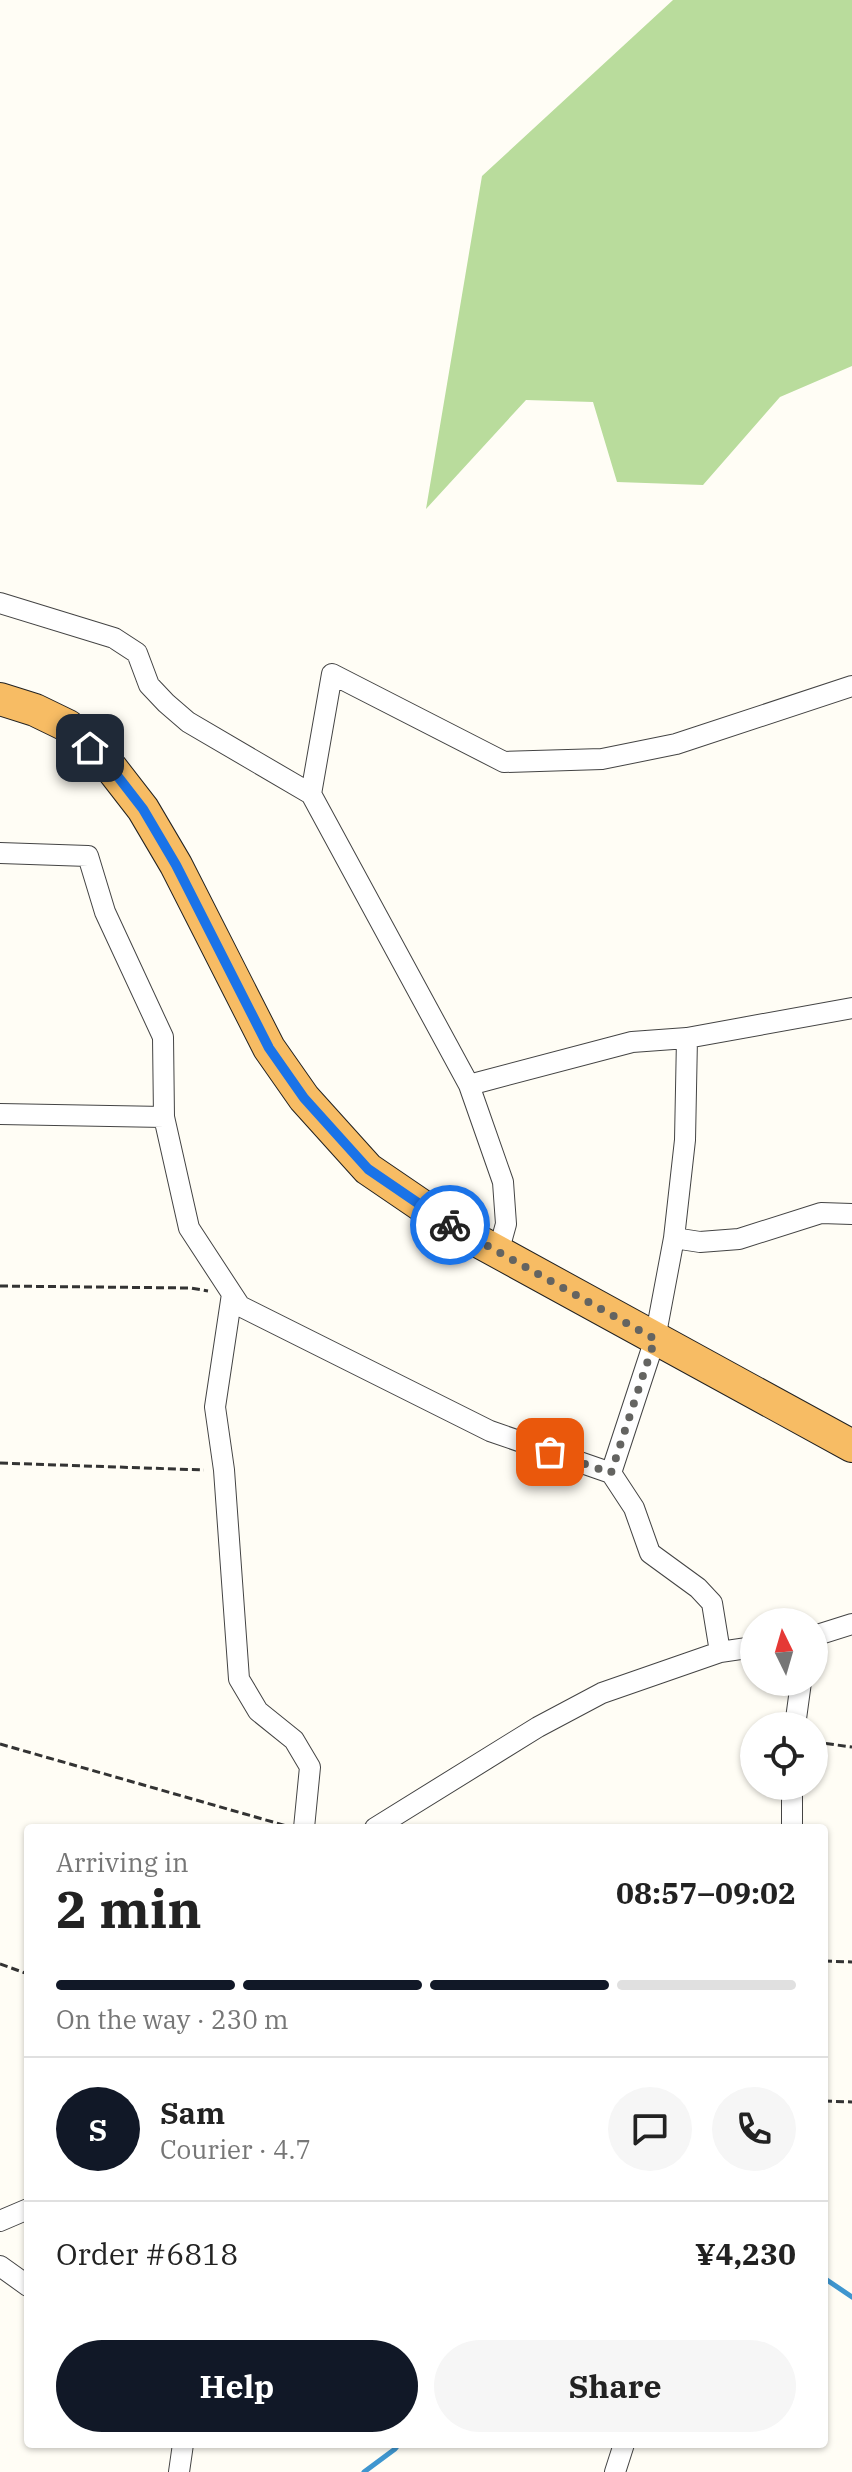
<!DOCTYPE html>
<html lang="en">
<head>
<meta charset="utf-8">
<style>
	body { margin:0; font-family:"IBM Plex Serif",serif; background:#f6f6f6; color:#222; height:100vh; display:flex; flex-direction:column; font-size:30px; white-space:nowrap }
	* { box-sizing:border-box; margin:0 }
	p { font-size:26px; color:#767676 }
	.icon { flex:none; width:44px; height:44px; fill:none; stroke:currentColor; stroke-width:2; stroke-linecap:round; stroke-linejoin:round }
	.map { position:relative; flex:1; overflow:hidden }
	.side { position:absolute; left:24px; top:1824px; width:804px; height:624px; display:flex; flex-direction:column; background:#fff; border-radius:8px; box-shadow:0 2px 6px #0004 }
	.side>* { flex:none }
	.needle { width:52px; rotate:355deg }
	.fabs { position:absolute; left:740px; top:1608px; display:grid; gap:16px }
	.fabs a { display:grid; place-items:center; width:88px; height:88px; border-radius:50%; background:#fff; box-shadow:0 2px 6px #0004; font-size:40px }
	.pin { position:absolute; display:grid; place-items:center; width:68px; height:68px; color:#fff; margin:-34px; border-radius:16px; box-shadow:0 4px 12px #0006 }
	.courier { position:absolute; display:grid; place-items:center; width:80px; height:80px; margin:-40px; border:6px solid #1a73e8; border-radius:50%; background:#fff; color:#222; box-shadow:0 2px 10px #0007 }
	.summary em { font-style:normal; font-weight:700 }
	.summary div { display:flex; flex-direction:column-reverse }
	.summary { display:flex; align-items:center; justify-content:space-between; height:136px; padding:0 32px }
	h1 { font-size:52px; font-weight:700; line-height:60px }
	.bar { display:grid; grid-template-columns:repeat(4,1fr); gap:12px 8px; align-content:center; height:96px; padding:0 32px }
	.bar i { height:10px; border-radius:6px; background:#e0e0e0 }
	.bar .selected { background:#111827 }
	.bar p { grid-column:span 4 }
	.line { display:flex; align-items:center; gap:20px; padding:0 32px; border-top:2px solid #e0e0e0 }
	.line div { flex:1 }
	.round { display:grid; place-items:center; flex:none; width:84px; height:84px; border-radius:42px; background:#f6f6f6 }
	.cta { display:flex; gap:16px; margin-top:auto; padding:16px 32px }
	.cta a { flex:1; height:92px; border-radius:48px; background:#111827; color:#fff; font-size:32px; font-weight:700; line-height:92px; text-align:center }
	.cta a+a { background:#f6f6f6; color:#222 }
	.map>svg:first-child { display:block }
</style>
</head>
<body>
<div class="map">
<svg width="852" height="2472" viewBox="0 0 852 2472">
	<rect width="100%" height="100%" fill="#fffdf5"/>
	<path fill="#b9dc9c" d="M673 0H852V366L780 397 703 485 617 482 593 402 526 400 426 509 482 176Z"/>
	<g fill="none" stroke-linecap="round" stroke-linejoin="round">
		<path stroke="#3f96cf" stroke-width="5" d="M824 2278 852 2297
			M364 2472 395 2449 399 2444"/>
		<g stroke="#444" stroke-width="22">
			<path id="minor" d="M0 603 114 638 137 653 149 685 166 703 188 722 311 794 469 1085 503 1182 506 1224 498 1253
				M311 794 332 674 504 762 602 759 676 744 852 686
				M0 853 88 856 105 912 163 1037 164 1117 189 1228 240 1306 490 1431 611 1473 634 1508 650 1553 698 1588 712 1603 720 1652
				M469 1085 632 1042 687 1038 852 1008
				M0 1114 164 1117
				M674 1238 700 1242 739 1239 821 1213 852 1214
				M232 1294 215 1407 224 1470 239 1679 258 1711 294 1740 310 1767 304 1828
				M611 1473 655 1339 674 1238 685 1140 687 1038
				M814 1636 852 1624
				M795 1726 801 1682
				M792 1786V1828
				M375 1828 538 1727 602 1693 720 1652 754 1647
				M0 2221 28 2209
				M0 2266 28 2286
				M179 2472 183 2444
				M615 2472 624 2444"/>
		</g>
		<g stroke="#222" stroke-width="34">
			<path id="trunk" d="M0 699 35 710 68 726 112 769 143 809 176 865 269 1048 304 1098 368 1169 456 1229 852 1446"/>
		</g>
		<path stroke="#333" stroke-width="3" stroke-dasharray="8 4" stroke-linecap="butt" d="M0 1286 191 1288 208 1291
			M0 1463 204 1470
			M814 1742 852 1747
			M0 1744 287 1826
			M824 1961 852 1962
			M0 1964 28 1974
			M824 2101 852 2102"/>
		<use href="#minor" stroke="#fff" stroke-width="20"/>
		<use href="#trunk" stroke="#f7bc64" stroke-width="32"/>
	</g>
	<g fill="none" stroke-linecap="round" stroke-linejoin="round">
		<path stroke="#646461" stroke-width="8" stroke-dasharray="0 14.4" d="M450 1225 655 1339 611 1473 550 1452"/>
		<path stroke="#1a73e8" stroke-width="10" d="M90 748 112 769 143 809 176 865 269 1048 304 1098 368 1169 450 1225"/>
	</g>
</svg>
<div class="fabs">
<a><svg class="needle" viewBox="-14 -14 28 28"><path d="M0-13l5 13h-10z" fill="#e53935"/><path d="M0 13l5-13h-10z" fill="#767676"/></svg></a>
<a><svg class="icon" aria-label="locate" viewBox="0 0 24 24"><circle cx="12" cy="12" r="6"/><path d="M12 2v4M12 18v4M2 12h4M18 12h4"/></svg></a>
</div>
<div class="pin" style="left:550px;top:1452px;background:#ea580c"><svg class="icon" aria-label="bag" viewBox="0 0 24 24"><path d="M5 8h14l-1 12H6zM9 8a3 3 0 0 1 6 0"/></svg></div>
<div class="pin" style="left:90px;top:748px;background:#1f2937"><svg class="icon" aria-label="home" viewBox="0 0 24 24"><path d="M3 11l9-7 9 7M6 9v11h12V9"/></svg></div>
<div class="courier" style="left:450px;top:1225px"><svg class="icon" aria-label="bike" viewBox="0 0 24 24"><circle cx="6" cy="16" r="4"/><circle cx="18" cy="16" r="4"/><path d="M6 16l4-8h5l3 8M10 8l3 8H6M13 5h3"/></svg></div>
<section class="side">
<div class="summary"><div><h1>2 min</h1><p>Arriving in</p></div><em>08:57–09:02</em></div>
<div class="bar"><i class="selected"></i><i class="selected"></i><i class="selected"></i><i></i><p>On the way · 230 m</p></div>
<div class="line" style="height:144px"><b class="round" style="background:#111827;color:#fff">S</b><div><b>Sam</b><p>Courier · 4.7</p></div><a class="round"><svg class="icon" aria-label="chat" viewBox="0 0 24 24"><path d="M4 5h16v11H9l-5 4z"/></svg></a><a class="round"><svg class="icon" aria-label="phone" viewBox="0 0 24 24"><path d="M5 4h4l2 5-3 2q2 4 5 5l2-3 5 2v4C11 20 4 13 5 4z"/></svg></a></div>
<div class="line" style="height:104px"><div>Order #6818</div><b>¥4,230</b></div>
<div class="cta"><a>Help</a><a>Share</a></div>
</section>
</div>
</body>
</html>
